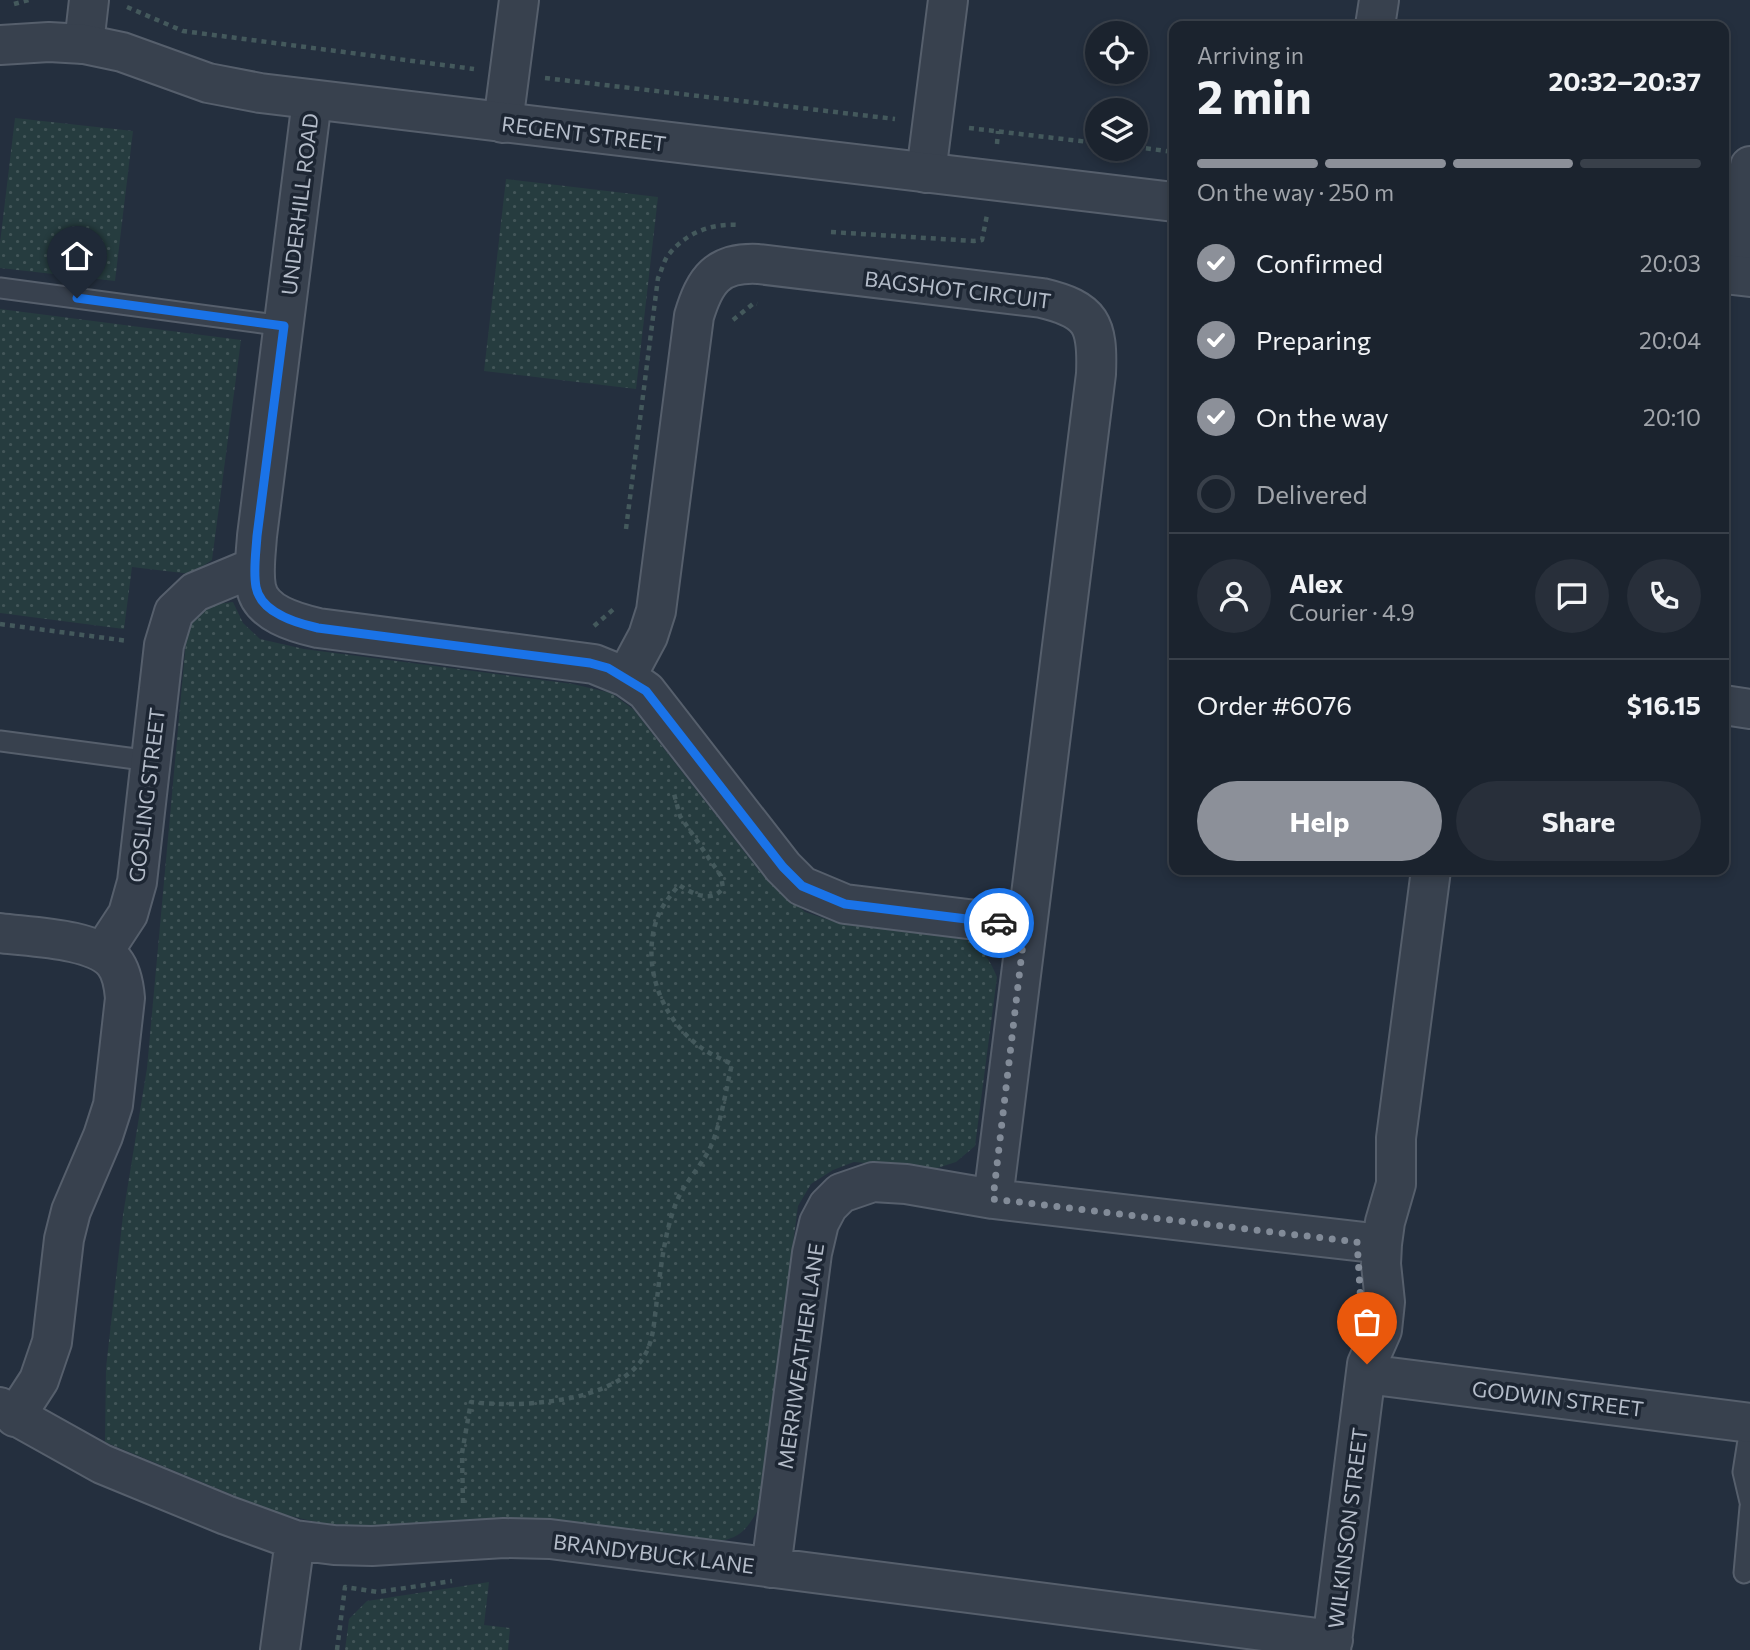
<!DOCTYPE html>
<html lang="en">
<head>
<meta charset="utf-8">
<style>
	body { margin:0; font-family:Commissioner,sans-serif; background:#282f3a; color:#f1f3f6; height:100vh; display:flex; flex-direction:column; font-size:26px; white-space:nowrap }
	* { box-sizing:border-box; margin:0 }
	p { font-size:23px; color:#a0a4aa }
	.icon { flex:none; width:38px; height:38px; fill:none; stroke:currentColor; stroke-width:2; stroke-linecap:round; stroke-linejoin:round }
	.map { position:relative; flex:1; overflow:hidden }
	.details { position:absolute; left:1169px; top:21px; width:560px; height:854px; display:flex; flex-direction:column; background:#1b232e; border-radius:14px; box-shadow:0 4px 10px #0003,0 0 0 2px #39404a }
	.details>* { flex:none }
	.buttons { position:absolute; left:1085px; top:21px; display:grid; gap:14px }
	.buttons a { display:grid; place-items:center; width:63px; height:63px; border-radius:50%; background:#1b232e; box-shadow:0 4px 10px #0003,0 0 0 2px #39404a; font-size:35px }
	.pin { position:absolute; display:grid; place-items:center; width:60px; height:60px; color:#fff; margin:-72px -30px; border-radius:50% 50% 50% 0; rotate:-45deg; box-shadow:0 0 7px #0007 }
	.pin .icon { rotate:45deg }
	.courier { position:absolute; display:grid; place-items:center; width:70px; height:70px; margin:-35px; border:5px solid #1a73e8; border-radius:50%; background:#fff; color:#222; box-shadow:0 2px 9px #0007 }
	.summary em { font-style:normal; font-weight:700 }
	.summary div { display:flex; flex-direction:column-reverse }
	.summary { display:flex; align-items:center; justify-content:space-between; height:119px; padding:0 28px }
	h1 { font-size:46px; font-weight:700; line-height:52px }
	.bar { display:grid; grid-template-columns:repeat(4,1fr); gap:10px 7px; align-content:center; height:84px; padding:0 28px }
	.bar i { height:9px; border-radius:5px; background:#39404a }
	.bar .active { background:#8c9099 }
	.bar p { grid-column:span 4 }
	.line { display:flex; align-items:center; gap:18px; padding:0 28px; border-top:2px solid #39404a }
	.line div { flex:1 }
	.round { display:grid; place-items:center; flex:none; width:74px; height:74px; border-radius:37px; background:#282f3a }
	ol { padding:0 28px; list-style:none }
	li { display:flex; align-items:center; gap:21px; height:77px }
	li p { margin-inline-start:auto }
	li .icon { padding:7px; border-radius:50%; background:#8c9099; color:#fff; stroke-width:4 }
	li:last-child { color:#a0a4aa }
	li i { width:38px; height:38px; border:4px solid #39404a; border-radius:50% }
	.action { display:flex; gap:14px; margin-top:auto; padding:14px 28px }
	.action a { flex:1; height:80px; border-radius:42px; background:#8c9099; color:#fff; font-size:28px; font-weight:700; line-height:80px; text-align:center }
	.action a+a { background:#282f3a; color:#f1f3f6 }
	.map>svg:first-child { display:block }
</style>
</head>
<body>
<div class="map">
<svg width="1750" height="1650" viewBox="0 0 1750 1650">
	<defs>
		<pattern id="park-dots" width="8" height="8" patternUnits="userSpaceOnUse" patternTransform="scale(1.75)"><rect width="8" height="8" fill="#263c3f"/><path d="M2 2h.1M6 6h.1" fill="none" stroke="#435659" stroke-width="1.8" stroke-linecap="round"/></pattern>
	</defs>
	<rect width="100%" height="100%" fill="#242f3e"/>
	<path fill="url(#park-dots)" d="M15 118 133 131 115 281 0 268V243Z
		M506 179 658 197 636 389 484 371Z
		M0 309 241 340 212 560 191 574 132 567 124 629 0 613Z
		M233 602 243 623 260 639 304 649 573 684 611 693 633 709 760 872 805 912 832 921 967 940C983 949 990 960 997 977L975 1146 956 1162 934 1169 854 1162 833 1170 811 1184 798 1206 758 1510C744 1534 737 1540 709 1542L537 1519 376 1526 324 1524 274 1512 105 1442 106 1368 123 1215 147 1068 188 619 208 605Z
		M489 1582 484 1625 510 1628 508 1650H345L349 1619 367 1601Z"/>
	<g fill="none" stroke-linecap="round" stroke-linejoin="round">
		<g stroke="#565f6c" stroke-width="23">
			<path id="service" d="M0 288 284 326
				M0 741 151 761
				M1750 1428 1743 1472 1750 1502
				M1744 1573 1750 1507"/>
		</g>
		<g stroke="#565f6c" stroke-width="42">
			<path id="minor" d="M1375 26 1379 0
				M84 44 89 0
				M312 100 257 536C256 552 253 571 256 587 260 613 296 623 318 628L594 664 626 677 646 691 783 867 802 886 845 904 1025 926
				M503 123 519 0
				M926 173 948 0
				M1736 275 1750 166
				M626 677 648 636 656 611 694 316C705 280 717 262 758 264L1042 298C1092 310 1098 324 1096 374L993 1199
				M1724 705 1750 709
				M0 933C30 937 94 938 114 962 122 972 124 986 125 998L113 1105 103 1136 71 1211 64 1239 52 1342 39 1380 15 1417
				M103 952 128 914 137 882 164 645 174 612 195 592 255 567
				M1366 1374 1750 1423
				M0 1407 102 1464 226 1515 295 1540 334 1545 372 1546 504 1538 550 1539 1333 1640
				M771 1568 812 1253 819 1223 828 1206 841 1193 873 1182 906 1184 993 1199 1382 1244
				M280 1650 295 1540
				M1331 1650 1367 1364 1382 1330 1385 1302 1381 1264 1382 1244 1385 1222 1396 1184V1138L1431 870"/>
		</g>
		<g stroke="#565f6c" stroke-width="42">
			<path id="tertiary" d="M0 45 49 42 84 44 122 52 208 83 260 93 1174 202
				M1724 274 1750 277"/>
		</g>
		<path stroke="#44595c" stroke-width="4.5" stroke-dasharray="5 5" stroke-linecap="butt" d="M14 4 29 0
			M127 7 183 31 474 69
			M545 78 895 119
			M969 128 1097 143
			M997 144 998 131
			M1136 147 1174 152
			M831 232 974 241 982 240 987 215
			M733 320 754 303 757 304
			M626 529 658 278C662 270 664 259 670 253 687 232 713 223 739 225
			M0 624 128 641
			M594 626 616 607
			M463 1503 462 1453 471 1402C519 1408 610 1403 641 1361 648 1352 651 1341 653 1331 659 1289 661 1242 676 1203 684 1183 698 1170 708 1152 720 1131 726 1088 732 1064 724 1060 716 1057 708 1052 663 1025 639 966 658 916 663 904 671 895 679 885 691 893 712 904 723 888L721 876 680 816 673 790
			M337 1650 345 1587 378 1592 452 1581"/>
		<use href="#service" stroke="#38414e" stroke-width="19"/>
		<use href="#minor" stroke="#38414e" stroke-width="38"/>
		<use href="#tertiary" stroke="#38414e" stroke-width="38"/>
	</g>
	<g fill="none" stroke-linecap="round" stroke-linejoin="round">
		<path stroke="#828b98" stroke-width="7" stroke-dasharray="0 12.6" d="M999 923 1025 926 993 1199 1357 1242C1360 1283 1361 1324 1367 1364"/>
		<path stroke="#1a73e8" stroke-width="9" d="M77 298 284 326 257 536C256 552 253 571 256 587 261 613 296 623 318 628L590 663 608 668 646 691 783 867 802 886 845 904 999 923"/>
	</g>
	<g text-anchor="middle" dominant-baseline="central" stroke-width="7" stroke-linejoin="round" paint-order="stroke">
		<g font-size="21" fill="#b4bcc9" stroke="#1d2633">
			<text transform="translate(584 133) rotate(7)">REGENT STREET</text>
			<text transform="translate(299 204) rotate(-83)">UNDERHILL ROAD</text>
			<text transform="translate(958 289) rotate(7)">BAGSHOT CIRCUIT</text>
			<text transform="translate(146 795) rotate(-83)">GOSLING STREET</text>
			<text transform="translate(800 1356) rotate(-82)">MERRIWEATHER LANE</text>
			<text transform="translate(1558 1398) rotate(7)">GODWIN STREET</text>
			<text transform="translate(1347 1528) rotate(-83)">WILKINSON STREET</text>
			<text transform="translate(654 1553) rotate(7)">BRANDYBUCK LANE</text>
		</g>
	</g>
</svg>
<div class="buttons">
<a><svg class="icon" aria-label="locate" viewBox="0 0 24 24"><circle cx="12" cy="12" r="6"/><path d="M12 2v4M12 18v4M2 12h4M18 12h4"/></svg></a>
<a><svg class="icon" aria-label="layers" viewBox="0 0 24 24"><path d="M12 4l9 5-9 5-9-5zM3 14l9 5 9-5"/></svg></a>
</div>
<div class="pin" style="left:1367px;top:1364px;background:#ea580c"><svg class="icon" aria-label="bag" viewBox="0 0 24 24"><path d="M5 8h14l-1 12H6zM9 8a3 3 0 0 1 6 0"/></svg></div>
<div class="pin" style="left:77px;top:298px;background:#1f2937"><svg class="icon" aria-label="home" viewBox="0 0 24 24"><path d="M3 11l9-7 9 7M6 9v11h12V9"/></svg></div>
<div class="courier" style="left:999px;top:923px"><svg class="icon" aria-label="car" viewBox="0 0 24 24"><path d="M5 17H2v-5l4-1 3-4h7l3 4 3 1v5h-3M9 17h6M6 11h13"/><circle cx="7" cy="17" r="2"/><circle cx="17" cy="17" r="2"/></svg></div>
<section class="details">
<div class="summary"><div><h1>2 min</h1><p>Arriving in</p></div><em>20:32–20:37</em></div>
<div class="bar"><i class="active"></i><i class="active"></i><i class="active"></i><i></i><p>On the way · 250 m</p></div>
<ol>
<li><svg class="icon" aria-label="check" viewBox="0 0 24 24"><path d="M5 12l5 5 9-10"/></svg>Confirmed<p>20:03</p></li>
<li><svg class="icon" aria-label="check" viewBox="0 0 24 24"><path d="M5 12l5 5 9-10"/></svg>Preparing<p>20:04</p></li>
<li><svg class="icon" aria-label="check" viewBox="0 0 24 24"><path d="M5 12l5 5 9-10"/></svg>On the way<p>20:10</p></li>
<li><i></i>Delivered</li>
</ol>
<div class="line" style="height:126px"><a class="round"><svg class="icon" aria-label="person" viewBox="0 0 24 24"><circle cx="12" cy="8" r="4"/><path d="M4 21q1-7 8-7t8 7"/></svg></a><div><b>Alex</b><p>Courier · 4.9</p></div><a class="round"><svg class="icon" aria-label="chat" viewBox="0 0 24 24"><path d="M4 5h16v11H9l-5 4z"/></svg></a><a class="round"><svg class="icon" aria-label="phone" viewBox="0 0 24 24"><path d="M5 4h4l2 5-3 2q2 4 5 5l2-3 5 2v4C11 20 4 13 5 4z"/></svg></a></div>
<div class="line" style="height:91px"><div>Order #6076</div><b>$16.15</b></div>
<div class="action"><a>Help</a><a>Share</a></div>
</section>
</div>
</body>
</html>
